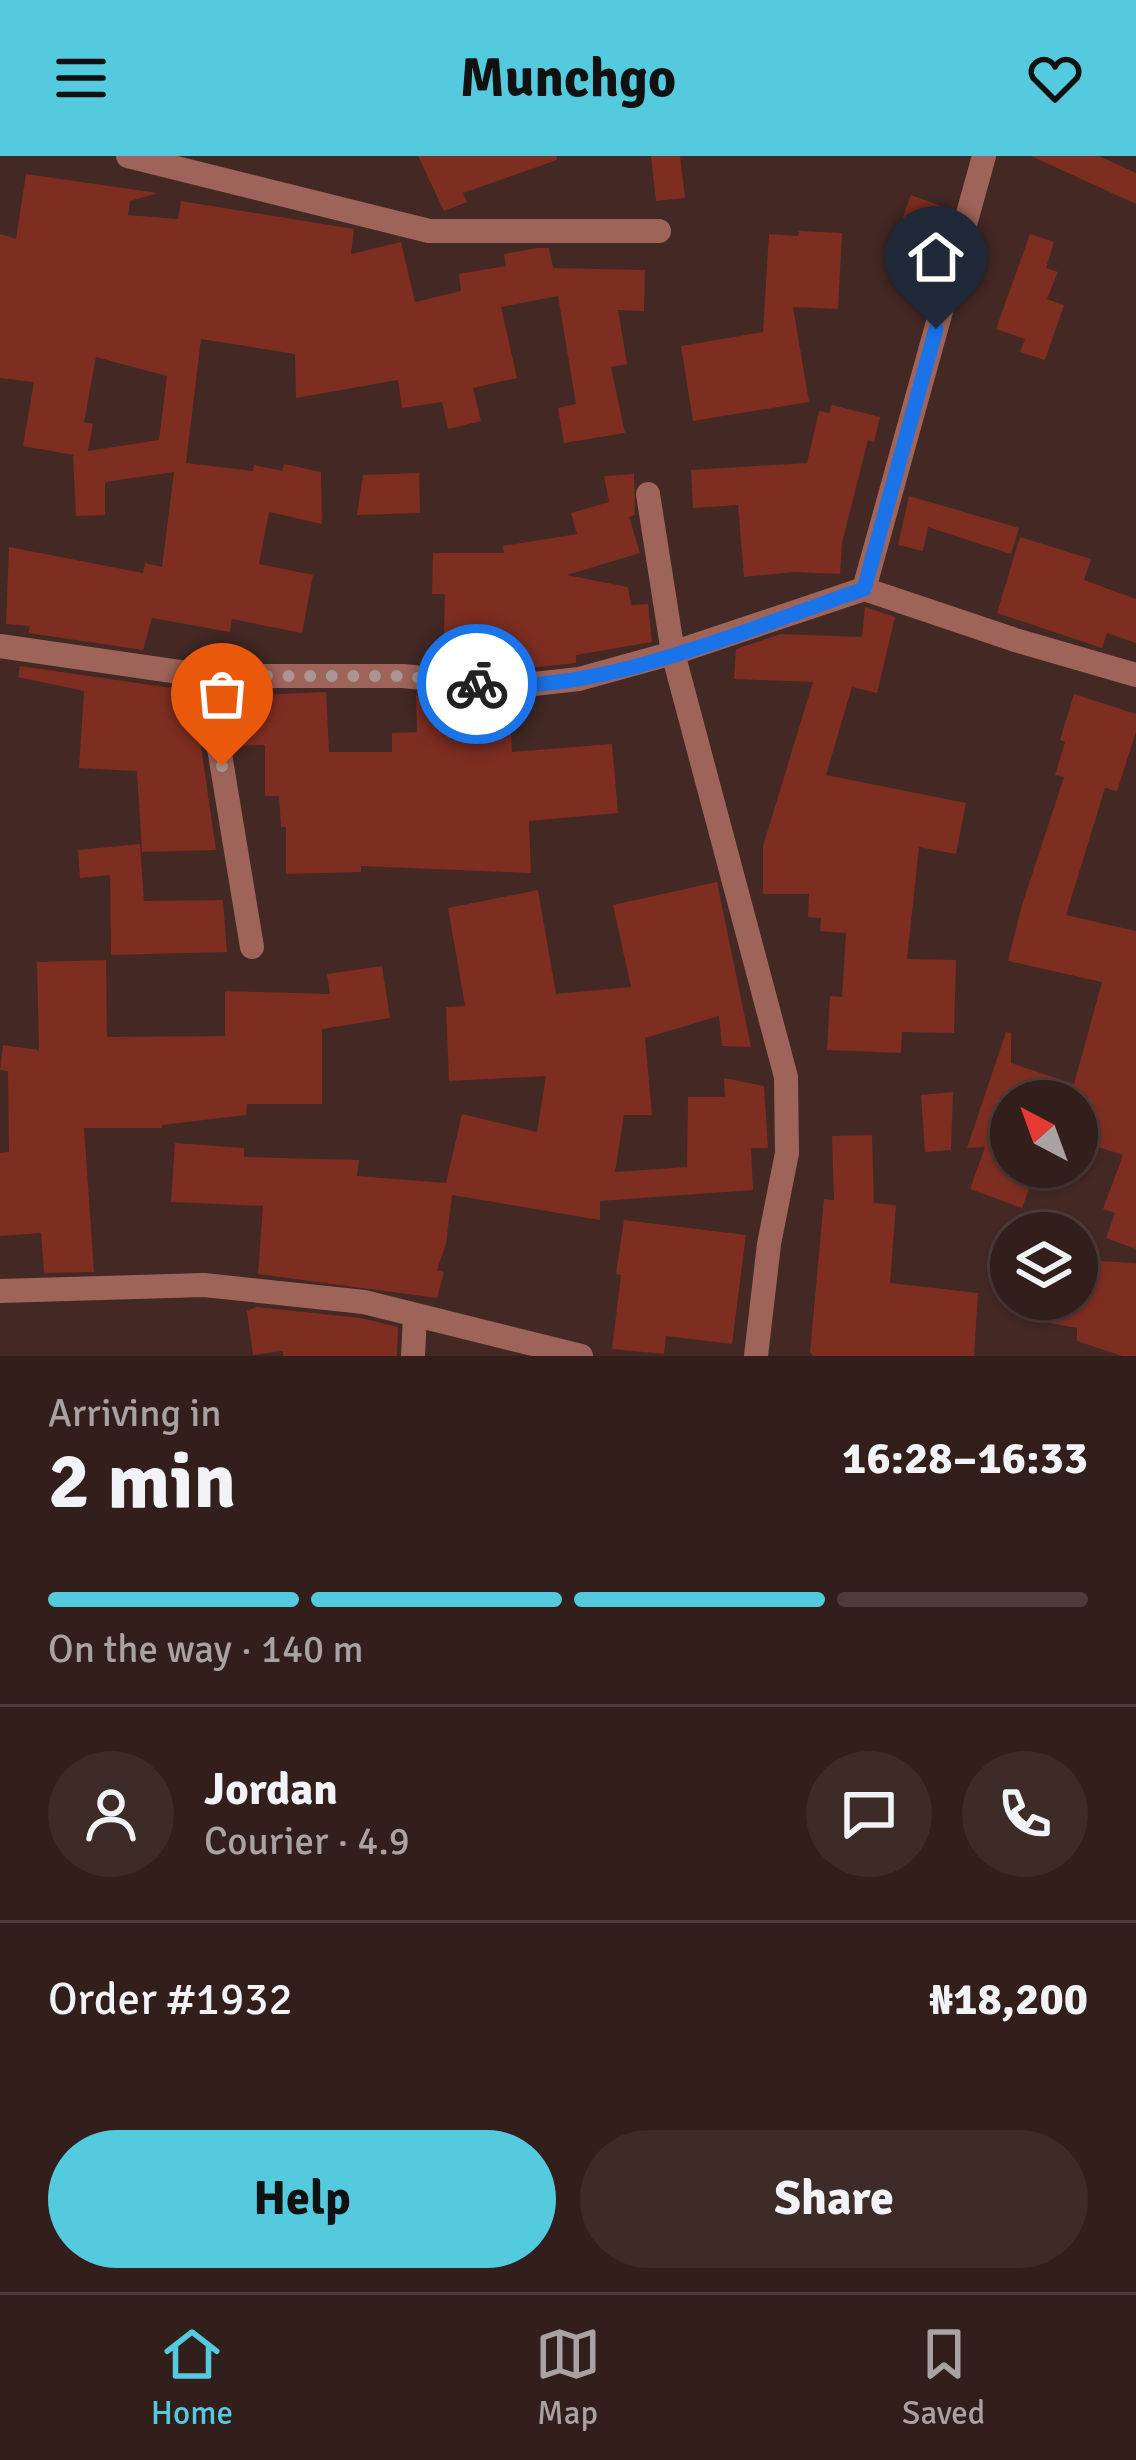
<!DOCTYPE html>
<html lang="en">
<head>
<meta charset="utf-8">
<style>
	body { margin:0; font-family:Signika,sans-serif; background:#3d2b28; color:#f1f3f6; height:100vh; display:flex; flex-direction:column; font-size:45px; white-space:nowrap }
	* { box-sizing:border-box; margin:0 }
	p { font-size:39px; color:#a8a2a3 }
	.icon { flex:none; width:66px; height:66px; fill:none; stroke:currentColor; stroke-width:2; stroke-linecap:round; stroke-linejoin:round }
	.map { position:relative; height:1200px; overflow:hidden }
	.sheet { display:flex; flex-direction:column; background:#321e1b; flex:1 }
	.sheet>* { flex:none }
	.needle { width:78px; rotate:319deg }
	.tools { position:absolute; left:990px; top:924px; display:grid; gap:24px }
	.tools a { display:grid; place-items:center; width:108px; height:108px; border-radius:50%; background:#321e1b; box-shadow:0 3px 9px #0004,0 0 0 3px #4d3c3a; font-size:60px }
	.pin { position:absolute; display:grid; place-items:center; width:102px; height:102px; color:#fff; margin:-123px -51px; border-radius:50% 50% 50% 0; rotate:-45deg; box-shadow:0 0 12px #0007 }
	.pin .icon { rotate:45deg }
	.courier { position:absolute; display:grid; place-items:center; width:120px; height:120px; margin:-60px; border:9px solid #1a73e8; border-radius:50%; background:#fff; color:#222; box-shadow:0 3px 15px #0007 }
	.head em { font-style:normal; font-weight:800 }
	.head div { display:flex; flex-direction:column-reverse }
	.head { display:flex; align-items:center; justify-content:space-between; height:204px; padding:0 48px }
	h1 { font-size:78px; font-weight:800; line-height:90px }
	.bar { display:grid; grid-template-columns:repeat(4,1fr); gap:18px 12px; align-content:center; height:144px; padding:0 48px }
	.bar i { height:15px; border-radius:9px; background:#4d3c3a }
	.bar .current { background:#54cade }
	.bar p { grid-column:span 4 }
	.line { display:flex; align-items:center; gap:30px; padding:0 48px; border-top:3px solid #4d3c3a }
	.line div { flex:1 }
	.round { display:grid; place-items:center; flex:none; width:126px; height:126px; border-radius:63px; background:#3d2b28 }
	.cta { display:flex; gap:24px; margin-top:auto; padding:24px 48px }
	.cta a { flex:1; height:138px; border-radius:72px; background:#54cade; color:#111; font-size:48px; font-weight:800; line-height:138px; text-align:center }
	.cta a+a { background:#3d2b28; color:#f1f3f6 }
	header { display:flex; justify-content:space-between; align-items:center; height:156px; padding:0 48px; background:#54cade; color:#111; font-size:54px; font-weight:800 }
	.dock { display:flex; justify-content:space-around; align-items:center; height:168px; border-top:3px solid #4d3c3a; background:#321e1b; font-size:33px; color:#a8a2a3 }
	.dock a { display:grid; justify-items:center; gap:6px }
	.dock .current { color:#54cade }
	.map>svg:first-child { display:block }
</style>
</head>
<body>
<header><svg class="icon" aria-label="menu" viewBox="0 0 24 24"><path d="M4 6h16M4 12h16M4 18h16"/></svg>Munchgo<svg class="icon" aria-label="heart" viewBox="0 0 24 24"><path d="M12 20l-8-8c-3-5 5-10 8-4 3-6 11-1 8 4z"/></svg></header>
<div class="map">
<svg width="1136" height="1200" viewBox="0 0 1136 1200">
	<rect width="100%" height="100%" fill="#432824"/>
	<path fill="#7e2d21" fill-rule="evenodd" d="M418 0H557V4L463 37 467 46 444 55Z
		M651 0H680L685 42 656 45Z
		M1031 0H1099L1136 17V48Z
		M26 18 158 37 130 45 128 59 178 63 181 45 354 73 351 98 401 86 415 146 461 135 459 118 506 110 504 98 537 92H549L553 112 645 114 644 155 618 154 627 208 611 211 625 277 564 287 558 252 576 248 558 140 501 151 517 222 473 232 481 265 448 273 442 246 402 252 398 224 296 242 295 198 201 183 186 307 253 315 254 309 282 315 284 308 321 316 322 368 269 356 259 408 313 419 302 477 232 463 230 476 152 462 143 494 28 477 30 470 6 468 9 391 143 417 145 407 162 411 174 316 105 326V359L76 360 73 299 23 290 34 226 0 222V78L16 83ZM96 201 167 220 159 284 88 295 93 268 84 266Z
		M911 39 952 54 926 124 885 109Z
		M799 75 842 77 838 153 793 151 809 246 693 265 681 190 763 176 769 78 798 80Z
		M1030 78 1054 86 1046 112 1058 116 1047 143 1064 149 1045 204 1020 196 1025 183 996 173Z
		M832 249 880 261 874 286 868 284 842 387 840 418 794 416 744 421 738 349 693 352 691 314 807 307 819 255 829 257Z
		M419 317 420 357 357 359 363 319Z
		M634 318 635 359 629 361 640 397 567 419 628 431 631 449 648 448 652 486 576 499V507L517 513 443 508 445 438H432L433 397H504L503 390 577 378 571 357 609 346 604 320Z
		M909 340 1019 372 1011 398 928 371 923 395 898 389Z
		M1020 381 1091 403 1084 424 1136 443V487L1107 477 1102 492 997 457Z
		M865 451 895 461 877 537 852 531 826 619 966 647 956 698 919 691 907 803 956 804 954 877 902 876 901 897 827 894 830 840 842 841 846 777 820 775 821 762 808 761 809 738H763V690L813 526 734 523 736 493 781 478 862 481Z
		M20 510 193 535 216 694 142 696 137 615 79 612 84 535 18 521Z
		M326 536 329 596H392V577L417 576 416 539 449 541 451 584 511 578 512 596 612 588 618 657 529 665 531 717 361 710V716L286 718V671H281L279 640H265V589L235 590 230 559 261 556 260 539Z
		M1074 538 1136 558V576L1117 635 1105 632 1066 759 1136 775V1093L1106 1082 1115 1057 1103 1053 1123 999 1077 984V945H1011V1011H1037L1022 1052 970 1033 985 991 967 992 1006 876 1011 877V907L1074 928 1102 826 1008 805 1022 749 1064 621 1055 619 1065 586 1060 584Z
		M140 688 144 745 223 744 227 796 111 799 110 719 80 722 78 694Z
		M717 726 751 891 722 890 719 860 645 882 652 959H624L615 1016 687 1011 688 941H725L724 922 764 930 768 992H751L753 1034 600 1045V1064L452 1039 446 1088 437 1114 444 1116 437 1142 258 1118 263 1050 171 1046 175 987 244 992V1001L359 1004 357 1020 446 1027 462 958 537 976 546 920 449 925 446 851 465 850 448 752 538 734 556 838 631 831 613 749Z
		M106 804 107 881 225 880V835L330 838 327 818 382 810 390 862 322 873V948H247L246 959 162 969V972H84L94 1116 44 1117 41 1077 0 1080V997L9 996 8 915 0 914 3 889 39 894 37 806Z
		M953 936 951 994 925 996 921 939Z
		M872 979 874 1047 896 1049 890 1127 978 1137 974 1200H813L810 1196 824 1043 834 1044 832 980Z
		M624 1064 746 1079 732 1188 666 1180 664 1198 612 1193 621 1119 616 1118Z
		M1099 1105 1136 1107V1200H1122L1077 1185V1172L1039 1165 1044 1143H1077V1112L1095 1115Z
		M256 1151 361 1162 398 1171 397 1200H283V1195L253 1199 247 1155Z"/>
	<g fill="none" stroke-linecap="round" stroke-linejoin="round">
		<path stroke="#9f6459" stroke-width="24" d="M128 0 429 75H659
			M648 338 673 497 786 921 787 997 769 1088 756 1200
			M864 433 984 0
			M0 490 207 520H403L507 531 579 523 673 497 864 433 1015 484 1136 519
			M207 520 252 791
			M0 1135 204 1129 364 1146 581 1200
			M413 1200 415 1160"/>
	</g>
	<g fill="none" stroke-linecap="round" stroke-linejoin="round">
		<path stroke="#aa9592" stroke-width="12" stroke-dasharray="0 21.6" d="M222 610 207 520H403L477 528"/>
		<path stroke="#1a73e8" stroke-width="15" d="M477 528C596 541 752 471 864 433L936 173"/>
	</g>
</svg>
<div class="tools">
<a><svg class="needle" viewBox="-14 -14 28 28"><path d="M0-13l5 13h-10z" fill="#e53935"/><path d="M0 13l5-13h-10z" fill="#a8a2a3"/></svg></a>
<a><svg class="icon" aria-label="layers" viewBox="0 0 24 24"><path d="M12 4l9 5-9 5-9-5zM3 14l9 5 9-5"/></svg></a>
</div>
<div class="pin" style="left:222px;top:610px;background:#ea580c"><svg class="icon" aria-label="bag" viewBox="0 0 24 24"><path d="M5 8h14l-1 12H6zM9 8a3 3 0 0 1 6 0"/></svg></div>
<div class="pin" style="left:936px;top:173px;background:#1f2937"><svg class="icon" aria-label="home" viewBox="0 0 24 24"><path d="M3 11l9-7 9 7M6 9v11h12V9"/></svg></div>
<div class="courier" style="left:477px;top:528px"><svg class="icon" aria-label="bike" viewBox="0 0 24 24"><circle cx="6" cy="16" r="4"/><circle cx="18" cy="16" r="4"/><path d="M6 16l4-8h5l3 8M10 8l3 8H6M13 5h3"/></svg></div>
</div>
<section class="sheet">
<div class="head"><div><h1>2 min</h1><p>Arriving in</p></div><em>16:28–16:33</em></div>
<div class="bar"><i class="current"></i><i class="current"></i><i class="current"></i><i></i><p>On the way · 140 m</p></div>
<div class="line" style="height:216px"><a class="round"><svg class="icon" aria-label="person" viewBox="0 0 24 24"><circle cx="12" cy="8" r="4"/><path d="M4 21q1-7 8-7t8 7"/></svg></a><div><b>Jordan</b><p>Courier · 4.9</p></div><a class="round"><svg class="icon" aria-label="chat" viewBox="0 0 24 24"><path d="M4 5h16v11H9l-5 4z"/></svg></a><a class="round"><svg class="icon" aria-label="phone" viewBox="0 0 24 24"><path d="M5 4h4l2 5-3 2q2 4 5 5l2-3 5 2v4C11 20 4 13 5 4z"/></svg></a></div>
<div class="line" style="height:156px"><div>Order #1932</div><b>₦18,200</b></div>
<div class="cta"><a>Help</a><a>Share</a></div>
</section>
<nav class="dock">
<a class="current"><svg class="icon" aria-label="home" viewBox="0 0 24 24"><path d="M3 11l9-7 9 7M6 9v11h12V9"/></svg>Home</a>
<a><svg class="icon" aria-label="map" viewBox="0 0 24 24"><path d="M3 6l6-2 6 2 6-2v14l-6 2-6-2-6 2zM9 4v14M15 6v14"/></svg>Map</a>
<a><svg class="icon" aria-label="saved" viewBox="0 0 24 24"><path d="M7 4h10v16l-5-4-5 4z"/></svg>Saved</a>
</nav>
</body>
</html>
